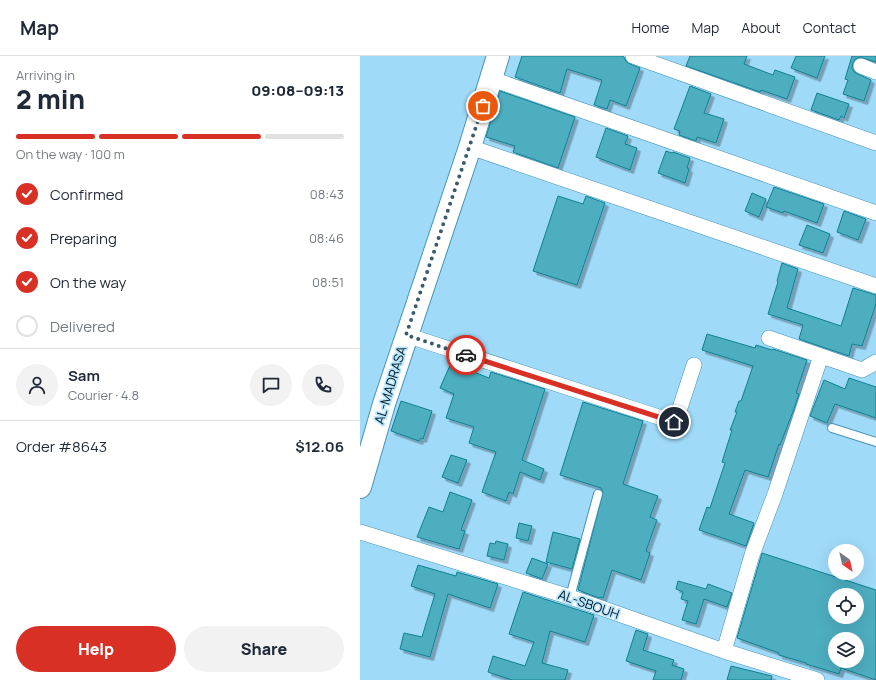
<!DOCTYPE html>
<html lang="en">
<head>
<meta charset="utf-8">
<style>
	body { margin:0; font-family:Manrope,sans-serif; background:#f2f2f3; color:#1f2937; height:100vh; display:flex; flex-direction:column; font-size:15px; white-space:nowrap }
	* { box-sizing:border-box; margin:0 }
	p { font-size:13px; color:#747a83 }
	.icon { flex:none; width:22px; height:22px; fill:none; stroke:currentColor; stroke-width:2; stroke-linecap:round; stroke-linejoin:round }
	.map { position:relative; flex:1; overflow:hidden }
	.side { display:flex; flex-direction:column; background:#fff; width:360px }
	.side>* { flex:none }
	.needle { width:26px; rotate:146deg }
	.controls { position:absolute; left:468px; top:488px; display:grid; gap:8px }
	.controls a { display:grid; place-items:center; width:36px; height:36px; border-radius:50%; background:#fff; box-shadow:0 4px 16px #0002; font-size:20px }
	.pin { position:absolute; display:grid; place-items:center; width:34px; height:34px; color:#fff; margin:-17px; border:2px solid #fff; border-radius:50%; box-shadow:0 1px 4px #0007 }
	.courier { position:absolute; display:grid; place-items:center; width:40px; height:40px; margin:-20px; border:3px solid #d93025; border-radius:50%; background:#fff; color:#222; box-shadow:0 1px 5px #0007 }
	.head em { font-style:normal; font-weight:800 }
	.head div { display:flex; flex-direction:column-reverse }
	.head { display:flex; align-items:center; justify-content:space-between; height:68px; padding:0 16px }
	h1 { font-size:26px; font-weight:800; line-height:30px }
	.bar { display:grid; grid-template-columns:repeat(4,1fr); gap:6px 4px; align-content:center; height:48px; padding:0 16px }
	.bar i { height:5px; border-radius:3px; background:#e0e1e3 }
	.bar .active { background:#d93025 }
	.bar p { grid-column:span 4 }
	.line { display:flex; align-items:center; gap:10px; padding:0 16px; border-top:1px solid #e0e1e3 }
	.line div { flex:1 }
	.round { display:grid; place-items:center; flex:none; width:42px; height:42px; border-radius:21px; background:#f2f2f3 }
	ol { padding:0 16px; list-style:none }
	li { display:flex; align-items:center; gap:12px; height:44px }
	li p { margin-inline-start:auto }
	li .icon { padding:4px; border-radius:50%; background:#d93025; color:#fff; stroke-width:4 }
	li:last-child { color:#747a83 }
	li i { width:22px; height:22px; border:2px solid #e0e1e3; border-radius:50% }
	.button { display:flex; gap:8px; margin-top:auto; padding:8px 16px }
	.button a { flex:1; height:46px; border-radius:24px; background:#d93025; color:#fff; font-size:16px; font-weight:800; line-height:46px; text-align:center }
	.button a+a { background:#f2f2f3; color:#1f2937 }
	header { display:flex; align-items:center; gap:24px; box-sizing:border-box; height:56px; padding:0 20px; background:#fff; border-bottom:1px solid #e0e1e3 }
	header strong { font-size:19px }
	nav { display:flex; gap:22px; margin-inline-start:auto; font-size:14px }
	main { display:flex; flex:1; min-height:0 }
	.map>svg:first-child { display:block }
</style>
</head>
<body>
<header>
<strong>Map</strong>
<nav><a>Home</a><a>Map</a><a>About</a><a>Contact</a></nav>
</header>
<main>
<section class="side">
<div class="head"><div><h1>2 min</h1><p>Arriving in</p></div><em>09:08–09:13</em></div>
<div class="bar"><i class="active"></i><i class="active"></i><i class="active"></i><i></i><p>On the way · 100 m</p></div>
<ol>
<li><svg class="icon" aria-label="check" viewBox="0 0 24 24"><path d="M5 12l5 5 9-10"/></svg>Confirmed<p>08:43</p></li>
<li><svg class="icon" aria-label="check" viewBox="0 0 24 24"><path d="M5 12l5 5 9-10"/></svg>Preparing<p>08:46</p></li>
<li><svg class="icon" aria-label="check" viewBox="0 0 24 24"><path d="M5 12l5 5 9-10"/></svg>On the way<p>08:51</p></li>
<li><i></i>Delivered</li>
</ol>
<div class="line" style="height:72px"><a class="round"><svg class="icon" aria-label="person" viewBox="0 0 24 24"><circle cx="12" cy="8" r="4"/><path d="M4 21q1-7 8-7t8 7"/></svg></a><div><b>Sam</b><p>Courier · 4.8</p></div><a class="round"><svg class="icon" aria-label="chat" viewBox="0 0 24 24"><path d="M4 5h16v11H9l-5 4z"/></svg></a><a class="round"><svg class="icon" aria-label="phone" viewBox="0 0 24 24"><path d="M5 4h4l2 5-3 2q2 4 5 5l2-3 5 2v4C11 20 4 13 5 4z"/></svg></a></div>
<div class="line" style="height:52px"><div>Order #8643</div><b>$12.06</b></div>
<div class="button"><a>Help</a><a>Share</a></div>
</section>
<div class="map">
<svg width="516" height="624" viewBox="0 0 516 624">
	<defs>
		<filter id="shadow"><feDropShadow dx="3.5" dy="3.5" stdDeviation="0" flood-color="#0004"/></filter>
	</defs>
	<rect width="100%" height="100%" fill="#9fdaf9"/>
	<path fill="#4eaec0" stroke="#0e8091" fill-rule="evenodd" filter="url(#shadow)" d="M162 0H261L264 1 266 5 270 8 280 12 266 50 250 44 247 53 234 49 242 24 207 13 200 37 155 21Z
		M330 0H387L384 8 413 19 415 14 435 21 427 43 401 34 400 36 326 10Z
		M436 0H465L457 22 431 12Z
		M492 0H516V6L500 1 495 3 493 7 492 12 494 16 511 24 504 45 483 38 488 24 485 23Z
		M330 30 351 38 344 57 364 63 356 87 337 81 336 85 319 79 320 75 314 73Z
		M140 35 215 61 198 112 153 96 155 90 126 81Z
		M457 37 489 48 484 62 481 60 479 64 451 54Z
		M246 72 268 80 265 88 277 92 270 114 236 101Z
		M306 95 312 97 313 96 330 102 327 112 329 113 325 127 298 117Z
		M414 131 464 148 457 167 424 155 423 157 406 151Z
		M392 137 406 143 399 161 385 155Z
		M198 140 223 148 226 140 245 147 217 229 173 215Z
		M484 155 506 163 498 184 477 176Z
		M447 169 470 178 463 197 439 189Z
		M422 207 438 213 427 252 481 270 493 232 516 239V248L502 290 492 288 489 300 439 283 443 269 408 258 418 226 417 225Z
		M347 278 395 292 396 289 412 294 413 293 447 304 436 337 439 338 434 353 420 389 419 388 408 421 385 414 369 458 394 467 386 490 339 474 347 451 350 452 365 407 362 406 372 374H370L377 356H375L379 345H381L393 310 342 294Z
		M91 307 129 322 131 316 185 333 162 404 184 413 180 424 160 416 153 438 149 436 146 445 122 436 136 396 109 387 114 371 86 362 94 338 80 332Z
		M489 322 516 331V362L475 348 467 367 450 360 464 324 485 333Z
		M41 345 72 355 63 383 61 382 59 385 31 375Z
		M223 346 283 365 263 428 298 440 290 461 297 464 286 495 290 497 281 524 252 514 243 542 240 541 239 542 218 534 243 436 241 432 200 419Z
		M91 399 107 404 98 427 82 421Z
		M90 436 112 444 101 474 105 475 99 493 57 481 69 451 83 456Z
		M159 467 172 470 168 485 156 482Z
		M193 476 220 483 212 513 186 506Z
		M136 485 148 488 144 504 127 500 130 487 135 488Z
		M402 497 516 534V624L481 612 479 618 446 608V607L419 599V597L377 582ZM475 539H497V561H475ZM475 583H497V605H475Z
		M172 502 188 508 182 523 166 517Z
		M58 509 96 520 97 516 138 528 130 552 88 538 70 601 40 593 44 577 62 581 75 538 51 530Z
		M318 525 346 533 348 528 372 537 367 551 344 543 336 568 322 564 328 545 321 543 323 536 316 533Z
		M163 536 234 559 225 586 190 575 182 607 208 614 205 624H152L128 616 133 600 165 610 174 586 149 578Z
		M276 574 288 578 283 594 314 604 312 609 324 613 321 624H293L296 615 266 605Z
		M371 610 412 620 411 624H367Z"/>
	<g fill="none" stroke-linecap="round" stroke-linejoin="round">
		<g stroke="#4693b7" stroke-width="10">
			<path id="lane" d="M472 372 516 386
				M210 541 238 438"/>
		</g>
		<g stroke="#4693b7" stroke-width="16">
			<path id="street" d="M273 0 516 87
				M501 10 516 16
				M132 23 516 157
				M110 91 516 230
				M46 279 314 366 319 355 334 309
				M409 282 502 314 516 306
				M0 476 210 541 364 595 457 624
				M364 595 392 499 415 438 461 300"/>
		</g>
		<g stroke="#4693b7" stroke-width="24">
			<path id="secondary" d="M0 431 24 348 110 91 138 0"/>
		</g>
		<use href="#lane" stroke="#fff" stroke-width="8"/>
		<use href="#street" stroke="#fff" stroke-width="15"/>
		<use href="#secondary" stroke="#fff" stroke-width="22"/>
	</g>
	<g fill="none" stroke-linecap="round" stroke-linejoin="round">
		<path stroke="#385c6e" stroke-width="4" stroke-dasharray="0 7.2" d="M106 299 46 279 123 50"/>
		<path stroke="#d93025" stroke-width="5" d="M106 299 314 366"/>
	</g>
	<g text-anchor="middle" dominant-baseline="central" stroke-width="3.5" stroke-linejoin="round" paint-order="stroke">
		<g font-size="13" fill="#011823" stroke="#b9e5fd">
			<text transform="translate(30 329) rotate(-73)">AL-MADRASA</text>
			<text transform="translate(229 548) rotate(19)">AL-SBOUH</text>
		</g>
	</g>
</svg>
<div class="controls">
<a><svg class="needle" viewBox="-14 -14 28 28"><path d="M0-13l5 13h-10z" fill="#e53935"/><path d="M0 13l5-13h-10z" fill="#747a83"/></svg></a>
<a><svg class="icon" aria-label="locate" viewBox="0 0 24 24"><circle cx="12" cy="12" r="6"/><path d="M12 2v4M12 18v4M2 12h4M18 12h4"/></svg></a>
<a><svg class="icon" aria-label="layers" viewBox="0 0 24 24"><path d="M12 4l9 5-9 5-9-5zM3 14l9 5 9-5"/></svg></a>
</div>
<div class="pin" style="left:123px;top:50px;background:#ea580c"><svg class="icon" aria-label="bag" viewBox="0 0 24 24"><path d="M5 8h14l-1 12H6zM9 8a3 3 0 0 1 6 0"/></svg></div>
<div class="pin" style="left:314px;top:366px;background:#1f2937"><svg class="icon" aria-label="home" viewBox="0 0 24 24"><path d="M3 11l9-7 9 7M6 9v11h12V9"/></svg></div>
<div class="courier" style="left:106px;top:299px"><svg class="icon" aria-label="car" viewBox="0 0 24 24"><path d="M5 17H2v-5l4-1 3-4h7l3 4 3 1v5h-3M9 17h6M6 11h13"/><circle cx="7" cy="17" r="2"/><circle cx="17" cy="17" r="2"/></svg></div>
</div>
</main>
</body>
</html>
